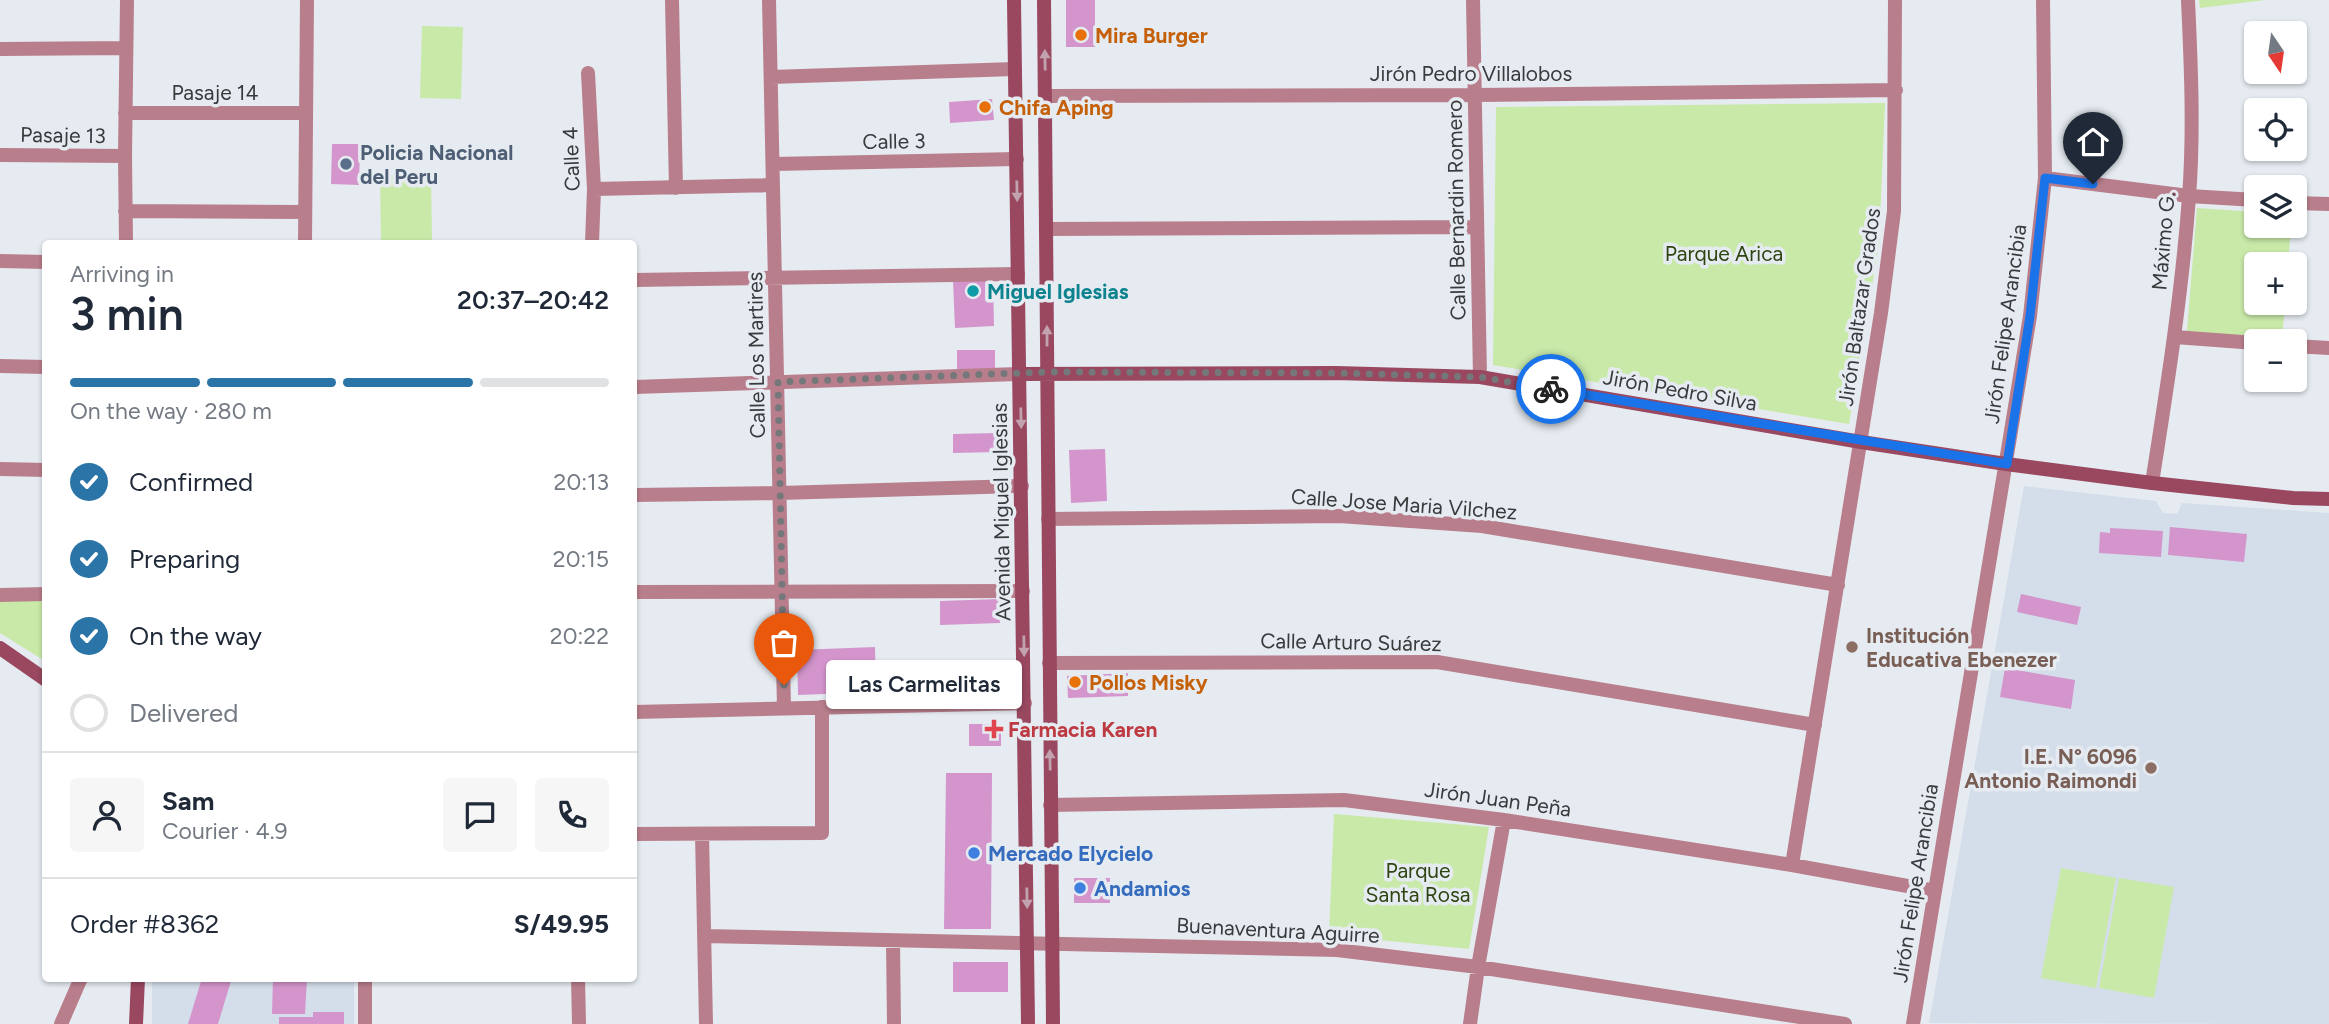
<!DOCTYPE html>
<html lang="en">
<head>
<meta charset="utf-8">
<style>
	body { margin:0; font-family:Figtree,sans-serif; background:#f6f6f7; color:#1f2937; height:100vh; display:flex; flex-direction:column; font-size:26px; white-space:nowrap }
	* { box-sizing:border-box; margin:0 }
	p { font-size:23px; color:#747a83 }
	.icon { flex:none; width:38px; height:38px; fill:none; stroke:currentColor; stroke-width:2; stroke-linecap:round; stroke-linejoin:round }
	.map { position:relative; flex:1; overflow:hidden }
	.side { position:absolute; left:42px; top:240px; width:595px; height:742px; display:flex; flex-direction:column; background:#fff; border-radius:7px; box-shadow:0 2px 5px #0004 }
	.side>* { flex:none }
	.needle { width:46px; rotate:167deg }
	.buttons { position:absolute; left:2244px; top:21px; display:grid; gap:14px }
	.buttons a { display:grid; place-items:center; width:63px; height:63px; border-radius:7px; background:#fff; box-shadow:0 2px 5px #0004; font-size:35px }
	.pin { position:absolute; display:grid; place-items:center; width:60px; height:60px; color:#fff; margin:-72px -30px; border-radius:50% 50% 50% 0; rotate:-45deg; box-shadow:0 0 7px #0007 }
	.pin .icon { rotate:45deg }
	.courier { position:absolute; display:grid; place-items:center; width:70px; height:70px; margin:-35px; border:5px solid #1a73e8; border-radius:50%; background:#fff; color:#222; box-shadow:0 2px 9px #0007 }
	.bubble { position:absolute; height:49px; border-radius:7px; background:#fff; box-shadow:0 2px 5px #0004; font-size:23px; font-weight:600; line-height:49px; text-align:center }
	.overview em { font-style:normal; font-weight:600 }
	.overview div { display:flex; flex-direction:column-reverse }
	.overview { display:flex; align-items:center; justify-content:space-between; height:119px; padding:0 28px }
	h1 { font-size:46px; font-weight:600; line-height:52px }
	.bar { display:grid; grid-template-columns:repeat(4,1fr); gap:10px 7px; align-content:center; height:84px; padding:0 28px }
	.bar i { height:9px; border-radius:5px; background:#e0e1e3 }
	.bar .selected { background:#2a74a7 }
	.bar p { grid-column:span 4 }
	.line { display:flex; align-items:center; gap:18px; padding:0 28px; border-top:2px solid #e0e1e3 }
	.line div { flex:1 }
	.round { display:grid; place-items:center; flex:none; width:74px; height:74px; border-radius:7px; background:#f6f6f7 }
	ol { padding:0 28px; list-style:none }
	li { display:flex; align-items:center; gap:21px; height:77px }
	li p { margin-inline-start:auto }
	li .icon { padding:7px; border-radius:50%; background:#2a74a7; color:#fff; stroke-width:4 }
	li:last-child { color:#747a83 }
	li i { width:38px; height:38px; border:4px solid #e0e1e3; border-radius:50% }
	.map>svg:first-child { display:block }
</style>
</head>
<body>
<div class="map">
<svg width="2329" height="1024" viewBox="0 0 2329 1024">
	<rect width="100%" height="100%" fill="#e5ebf1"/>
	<path fill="#d3deea" d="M2024 486 2156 501 2163 513 2177 514 2182 503 2329 513V1024L1929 1023Z
		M152 978H354V1024H152Z"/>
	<path fill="#c8e9a8" d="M2199 0H2265L2200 8Z
		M422 26 463 27 461 99 420 98Z
		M1885 103 1879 244 1849 424 1493 365 1496 107Z
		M431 174 432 243H381L380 175Z
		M2197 208 2256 212V226H2291L2288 264H2256V303H2285L2282 339 2187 331Z
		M0 601H45V661L0 633Z
		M1334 814 1489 827 1469 949 1329 935Z
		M2061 868 2116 878 2096 988 2041 978Z
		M2119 878 2174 887 2154 998 2099 988Z"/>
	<path fill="#d495cc" d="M1066 0H1095V47H1066Z
		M992 99 994 120 950 123 949 102Z
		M332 144H360L359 185 331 184Z
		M993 280 994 326 955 328 953 281Z
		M957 350H995V369H957Z
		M997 433 998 452 953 453V434Z
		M1105 449 1107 501 1071 503 1069 450Z
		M2170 527 2247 534 2244 562 2168 555Z
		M2110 528 2163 531 2161 557 2099 553 2100 532 2110 533Z
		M2021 594 2081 607 2077 625 2017 612Z
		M999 599 1000 623 940 625V601Z
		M875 647 876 692 798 695 797 650Z
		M1001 665 1002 689 959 692 957 667Z
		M2005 668 2075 680 2071 709 2000 697Z
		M1128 673V696L1068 698 1067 676Z
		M969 724H994L1001 728V746H969Z
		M946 773H992L991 929H944Z
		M1074 878H1110V903H1074Z
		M953 962H1008V992H953Z
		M202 978H220L231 981 218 1024H188Z
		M273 978H307L305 1014H272Z
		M313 1012H344V1024H279V1017H313Z"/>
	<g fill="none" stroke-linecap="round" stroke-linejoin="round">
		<path stroke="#b87e8c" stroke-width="14" d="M672 0 676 188
			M769 0 784 708
			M1473 0 1480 377
			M0 49 126 48
			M588 73 594 189 592 243
			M771 77 1015 69
			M1045 96 1475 95 1896 90
			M125 113H305
			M0 155 125 156
			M773 164 1017 159
			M2045 178 2189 196 2256 200
			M594 189 773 185
			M2294 203 2329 204
			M125 211 305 212
			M1046 229 1477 227
			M126 243 125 156 127 0
			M305 243 307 0
			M0 261 46 262
			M634 280 1018 274
			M2175 337 2256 343
			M2294 346 2329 348
			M0 366 46 367
			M634 387 1020 374
			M0 469 46 470
			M2152 483C2167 388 2182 293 2189 197 2194 132 2191 65 2188 0
			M634 495 780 493 1022 486
			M1048 519 1339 516 1482 526 1838 585
			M634 592 1023 591
			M0 595 46 594
			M1049 663 1437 662 1815 725
			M634 712 1025 703
			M1050 805 1344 800 1504 820 1792 865 1935 891
			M634 834 822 833V707
			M702 834 706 1024
			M1792 865 1881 313 1894 211 1895 0
			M704 936 1337 950 1478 967 1845 1024
			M893 941 894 1024
			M365 978V1024
			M578 978 579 1024
			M61 1024 81 978
			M1470 1024 1478 967 1504 820
			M1913 1024 2030 316 2045 178 2043 0"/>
		<path stroke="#994860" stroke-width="14" d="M1014 0 1028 1024
			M1044 0 1053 1024
			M1020 374 1336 373 1480 377 1861 442 2006 464 2152 483 2293 498 2329 499
			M0 648 46 680
			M136 1024 138 978"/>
	</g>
	<defs><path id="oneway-solid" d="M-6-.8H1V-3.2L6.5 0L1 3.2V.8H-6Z" transform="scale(1.75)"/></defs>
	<g fill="#c3a2b0">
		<use href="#oneway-solid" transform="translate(1045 60) rotate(-91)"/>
		<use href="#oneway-solid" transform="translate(1017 191) rotate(89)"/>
		<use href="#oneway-solid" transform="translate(1047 336) rotate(-90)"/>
		<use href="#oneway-solid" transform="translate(1021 418) rotate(89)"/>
		<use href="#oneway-solid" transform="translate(1024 646) rotate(89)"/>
		<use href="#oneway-solid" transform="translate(1050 760) rotate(-91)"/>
		<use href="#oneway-solid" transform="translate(1027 898) rotate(89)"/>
	</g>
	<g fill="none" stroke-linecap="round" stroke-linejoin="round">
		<path stroke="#75787b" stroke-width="7" stroke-dasharray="0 12.6" d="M784 685 778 382 1047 372 1336 373 1480 377 1551 389"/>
		<path stroke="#1a73e8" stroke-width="9" d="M1551 389 2007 464 2030 316 2045 178 2093 184"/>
	</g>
	<g fill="#e8710a" stroke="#e5ebf1" stroke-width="2.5">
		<circle cx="1081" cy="35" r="7"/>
		<circle cx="985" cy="107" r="7"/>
		<circle cx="1075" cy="682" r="7"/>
	</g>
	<circle fill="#5c6f8a" stroke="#e5ebf1" stroke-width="2.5" cx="346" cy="164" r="7"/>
	<circle fill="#0f9aa8" stroke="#e5ebf1" stroke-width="2.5" cx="973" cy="291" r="7"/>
	<g fill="#8d6e63" stroke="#e5ebf1" stroke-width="2.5">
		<circle cx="1852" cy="647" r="7"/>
		<circle cx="2151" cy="768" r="7"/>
	</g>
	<path fill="#e0444e" stroke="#e5ebf1" stroke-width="2.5" d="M990.5 718.5h7v7h7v7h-7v7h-7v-7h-7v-7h7z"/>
	<g fill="#3f7fe0" stroke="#e5ebf1" stroke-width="2.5">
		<circle cx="974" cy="853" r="7"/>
		<circle cx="1080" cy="888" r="7"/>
	</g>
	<g text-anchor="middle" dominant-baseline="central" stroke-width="7" stroke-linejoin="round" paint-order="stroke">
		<g font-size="21" font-weight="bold" fill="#c56008" stroke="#e5ebf1" text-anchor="start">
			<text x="1095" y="35">Mira Burger</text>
			<text x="999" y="107">Chifa Aping</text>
			<text x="1089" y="682">Pollos Misky</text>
		</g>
		<g font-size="21" fill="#383a3c" stroke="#e5ebf1">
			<text x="1471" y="73">Jirón Pedro Villalobos</text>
			<text x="215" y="92">Pasaje 14</text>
			<text transform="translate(63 135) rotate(1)">Pasaje 13</text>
			<text transform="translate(894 141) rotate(-1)">Calle 3</text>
			<text transform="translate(571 159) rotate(-92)">Calle 4</text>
			<text transform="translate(1456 210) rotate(-91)">Calle Bernardin Romero</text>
			<text transform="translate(2163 241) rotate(-85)">Máximo G.</text>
			<text transform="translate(1859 307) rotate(-82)">Jirón Baltazar Grados</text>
			<text transform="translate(2005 324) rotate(-82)">Jirón Felipe Arancibia</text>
			<text transform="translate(756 355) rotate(-91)">Calle Los Martires</text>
			<text transform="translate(1680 390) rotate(10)">Jirón Pedro Silva</text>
			<text transform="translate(1404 504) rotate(4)">Calle Jose Maria Vilchez</text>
			<text transform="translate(1001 512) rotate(-91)">Avenida Miguel Iglesias</text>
			<text transform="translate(1351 642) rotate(1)">Calle Arturo Suárez</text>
			<text transform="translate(1498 799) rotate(8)">Jirón Juan Peña</text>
			<text transform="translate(1915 883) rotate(-81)">Jirón Felipe Arancibia</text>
			<text transform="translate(1278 930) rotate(3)">Buenaventura Aguirre</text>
		</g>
		<g font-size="21" font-weight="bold" fill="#4e5e75" stroke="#e5ebf1" text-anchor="start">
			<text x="360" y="152">Policia Nacional<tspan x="360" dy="24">del Peru</tspan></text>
		</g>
		<g font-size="21" fill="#2e4411" stroke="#e5ebf1">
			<text x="1724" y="253">Parque Arica</text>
			<text x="1418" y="870">Parque<tspan x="1418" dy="24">Santa Rosa</tspan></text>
		</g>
		<g font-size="21" font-weight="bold" fill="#0d838f" stroke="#e5ebf1" text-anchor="start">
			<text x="987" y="291">Miguel Iglesias</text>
		</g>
		<g font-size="21" font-weight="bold" fill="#785e54" stroke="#e5ebf1" text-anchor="start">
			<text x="1866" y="635">Institución<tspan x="1866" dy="24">Educativa Ebenezer</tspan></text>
			<text x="2137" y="756" text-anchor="end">I.E. N° 6096<tspan x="2137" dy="24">Antonio Raimondi</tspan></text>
		</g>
		<g font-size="21" font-weight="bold" fill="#be3a42" stroke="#e5ebf1" text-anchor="start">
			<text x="1008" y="729">Farmacia Karen</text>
		</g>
		<g font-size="21" font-weight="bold" fill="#366cbe" stroke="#e5ebf1" text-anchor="start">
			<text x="988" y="853">Mercado Elycielo</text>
			<text x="1094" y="888">Andamios</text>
		</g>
	</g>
</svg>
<div class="buttons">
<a><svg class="needle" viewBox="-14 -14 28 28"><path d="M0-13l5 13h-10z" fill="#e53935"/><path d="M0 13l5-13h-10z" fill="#747a83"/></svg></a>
<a><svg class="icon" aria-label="locate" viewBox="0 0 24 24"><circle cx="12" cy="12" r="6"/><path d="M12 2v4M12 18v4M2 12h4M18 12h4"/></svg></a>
<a><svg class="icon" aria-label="layers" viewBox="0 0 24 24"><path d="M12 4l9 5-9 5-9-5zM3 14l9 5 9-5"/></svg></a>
<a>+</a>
<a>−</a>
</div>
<div class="pin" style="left:784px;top:685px;background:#ea580c"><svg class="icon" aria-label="bag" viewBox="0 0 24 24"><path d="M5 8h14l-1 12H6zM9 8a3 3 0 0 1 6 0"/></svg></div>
<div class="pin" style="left:2093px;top:184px;background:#1f2937"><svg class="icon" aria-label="home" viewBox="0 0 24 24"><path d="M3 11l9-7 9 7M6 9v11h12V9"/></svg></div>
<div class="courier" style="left:1551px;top:389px"><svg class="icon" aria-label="bike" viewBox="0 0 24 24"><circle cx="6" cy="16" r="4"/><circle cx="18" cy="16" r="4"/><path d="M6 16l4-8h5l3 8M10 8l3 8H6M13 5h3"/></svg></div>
<div class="bubble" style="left:826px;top:660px;width:196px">Las Carmelitas</div>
<section class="side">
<div class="overview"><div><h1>3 min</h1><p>Arriving in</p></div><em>20:37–20:42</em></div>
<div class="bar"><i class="selected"></i><i class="selected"></i><i class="selected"></i><i></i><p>On the way · 280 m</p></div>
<ol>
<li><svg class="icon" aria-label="check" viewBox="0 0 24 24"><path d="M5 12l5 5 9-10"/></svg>Confirmed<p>20:13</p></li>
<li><svg class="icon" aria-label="check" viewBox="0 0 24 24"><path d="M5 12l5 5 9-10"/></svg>Preparing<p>20:15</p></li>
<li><svg class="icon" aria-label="check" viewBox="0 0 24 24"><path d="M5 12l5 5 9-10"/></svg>On the way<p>20:22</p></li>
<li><i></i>Delivered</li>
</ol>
<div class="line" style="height:126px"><a class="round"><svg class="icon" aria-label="person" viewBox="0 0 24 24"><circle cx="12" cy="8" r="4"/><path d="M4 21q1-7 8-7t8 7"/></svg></a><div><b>Sam</b><p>Courier · 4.9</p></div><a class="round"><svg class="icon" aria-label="chat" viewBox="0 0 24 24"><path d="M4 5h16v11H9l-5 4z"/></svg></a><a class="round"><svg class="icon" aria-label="phone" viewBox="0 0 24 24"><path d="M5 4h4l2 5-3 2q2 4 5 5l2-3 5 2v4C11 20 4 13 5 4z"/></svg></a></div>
<div class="line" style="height:91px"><div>Order #8362</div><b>S/49.95</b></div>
</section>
</div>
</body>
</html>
